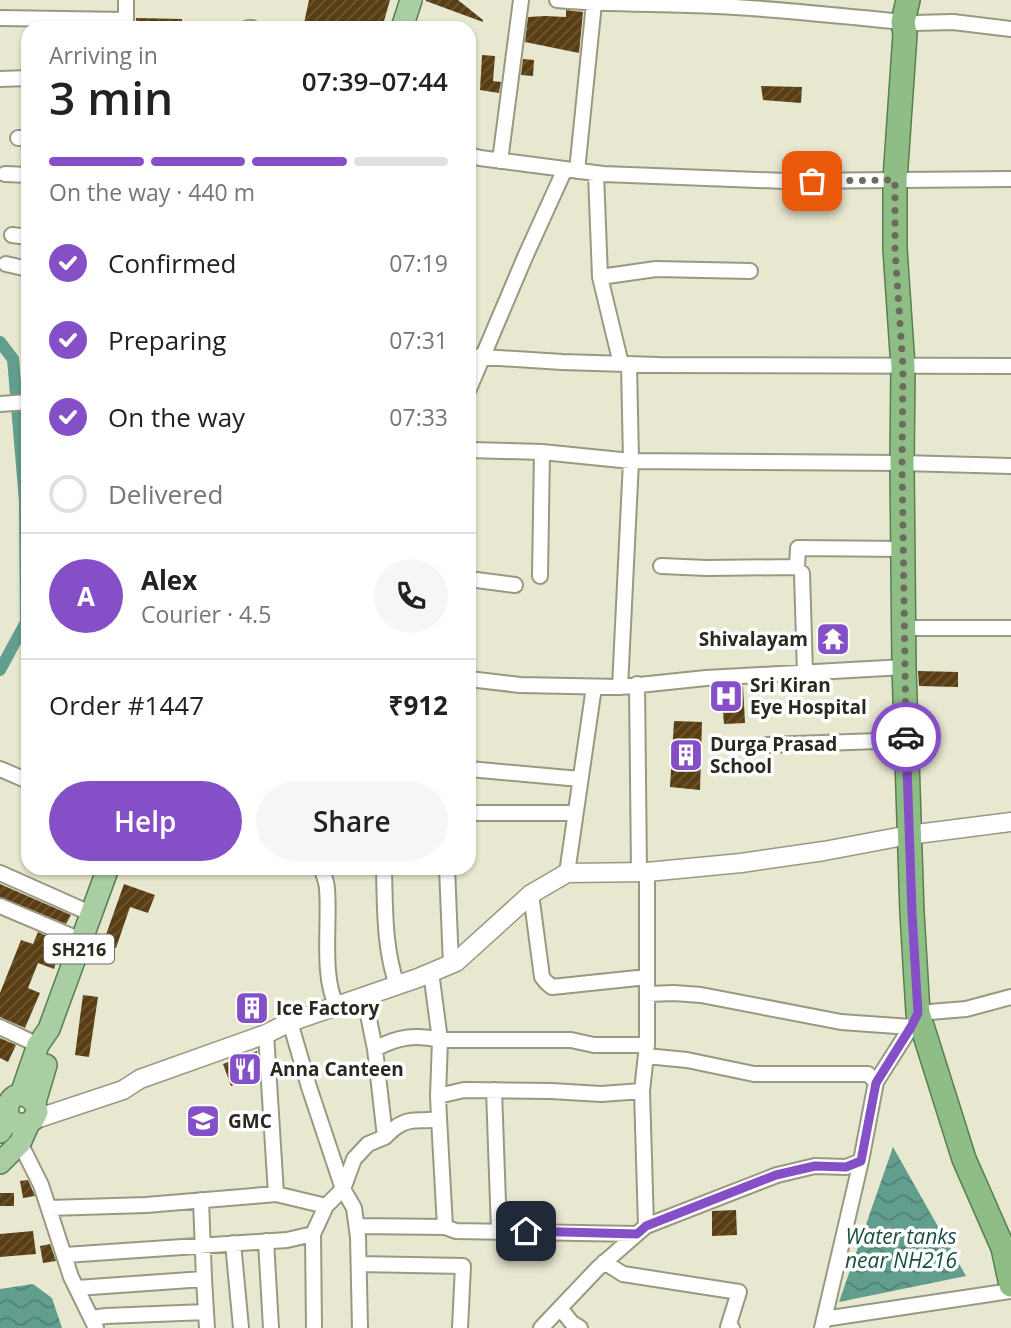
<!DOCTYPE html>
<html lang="en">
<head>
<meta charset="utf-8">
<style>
	body { margin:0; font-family:"Open Sans",sans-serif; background:#f6f6f6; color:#222; height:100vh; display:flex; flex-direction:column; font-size:26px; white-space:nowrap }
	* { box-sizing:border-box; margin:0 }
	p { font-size:23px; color:#767676 }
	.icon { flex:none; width:38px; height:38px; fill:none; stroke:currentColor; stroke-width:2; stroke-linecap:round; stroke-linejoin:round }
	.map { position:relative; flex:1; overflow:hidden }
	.side { position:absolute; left:21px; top:21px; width:455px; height:854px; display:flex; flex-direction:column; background:#fff; border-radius:21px; box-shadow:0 2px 5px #0004 }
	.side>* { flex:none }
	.pin { position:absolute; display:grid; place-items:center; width:60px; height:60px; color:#fff; margin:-30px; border-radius:14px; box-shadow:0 4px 10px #0006 }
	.courier { position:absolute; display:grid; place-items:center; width:70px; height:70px; margin:-35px; border:5px solid #844fc7; border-radius:50%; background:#fff; color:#222; box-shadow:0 2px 9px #0007 }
	.head em { font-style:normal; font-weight:600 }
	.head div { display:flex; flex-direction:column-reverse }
	.head { display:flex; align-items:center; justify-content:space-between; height:119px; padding:0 28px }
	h1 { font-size:46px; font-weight:600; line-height:52px }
	.bar { display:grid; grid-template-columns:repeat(4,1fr); gap:10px 7px; align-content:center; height:84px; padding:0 28px }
	.bar i { height:9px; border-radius:5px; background:#e0e0e0 }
	.bar .active { background:#844fc7 }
	.bar p { grid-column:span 4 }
	.line { display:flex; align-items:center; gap:18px; padding:0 28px; border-top:2px solid #e0e0e0 }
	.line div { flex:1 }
	.round { display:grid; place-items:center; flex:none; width:74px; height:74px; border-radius:37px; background:#f6f6f6 }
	ol { padding:0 28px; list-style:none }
	li { display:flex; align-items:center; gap:21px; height:77px }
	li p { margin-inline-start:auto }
	li .icon { padding:7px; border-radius:50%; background:#844fc7; color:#fff; stroke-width:4 }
	li:last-child { color:#767676 }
	li i { width:38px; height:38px; border:4px solid #e0e0e0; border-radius:50% }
	.cta { display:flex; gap:14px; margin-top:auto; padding:14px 28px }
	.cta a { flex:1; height:80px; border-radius:42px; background:#844fc7; color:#fff; font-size:28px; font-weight:600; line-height:80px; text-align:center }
	.cta a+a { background:#f6f6f6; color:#222 }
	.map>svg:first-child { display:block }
</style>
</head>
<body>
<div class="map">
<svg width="1011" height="1328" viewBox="0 0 1011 1328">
	<defs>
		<pattern id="water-waves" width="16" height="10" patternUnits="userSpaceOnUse" patternTransform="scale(1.75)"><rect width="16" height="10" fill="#629e8e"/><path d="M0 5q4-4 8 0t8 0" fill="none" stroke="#518174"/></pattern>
		<pattern id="building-hatch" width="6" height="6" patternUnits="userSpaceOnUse" patternTransform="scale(1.75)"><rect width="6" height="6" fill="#593e14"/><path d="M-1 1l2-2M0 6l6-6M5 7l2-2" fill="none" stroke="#6d5836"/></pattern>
	</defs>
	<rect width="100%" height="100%" fill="#e8e8d1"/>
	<path fill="url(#water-waves)" d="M893 1147 966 1276 839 1302Z
		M33 1284 52 1298 62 1328H0V1289Z"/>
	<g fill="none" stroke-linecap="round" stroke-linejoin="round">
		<path stroke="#629e8e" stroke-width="12" d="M0 342 13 359 25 501 26 622 0 670"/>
	</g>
	<path fill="url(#building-hatch)" d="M309 0H390L382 28H303Z
		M426 0H458L483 20V22L426 1Z
		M566 10 583 12 579 53 525 42 528 17 545 16 566 17Z
		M136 18 182 19V28H136Z
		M482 55 495 56 493 81 501 82 499 93 480 90Z
		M523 59 534 60 533 76 521 75Z
		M761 86 802 87 801 103 763 100Z
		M918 671 958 672V687L919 686Z
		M743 686 745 723 724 724 721 687Z
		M674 721 702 722 700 790 670 787Z
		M0 884 71 915 66 924 0 897Z
		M124 884 155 895 148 913 130 907 116 948 103 943Z
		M38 932 62 943 54 969 38 963 28 988 40 993 25 1028 0 1017V993L21 940 33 944Z
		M83 995 98 997 89 1057 75 1055Z
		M262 996 263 1018 241 1019V997Z
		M0 1038 16 1045 8 1062 0 1058Z
		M257 1051 259 1076 231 1086 223 1064Z
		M28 1180 35 1196 23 1198 20 1181Z
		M0 1193H14V1206H0Z
		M736 1210 737 1235 712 1236V1211Z
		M33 1231 36 1254 0 1257V1234Z
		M50 1244 56 1261 43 1263 40 1246Z"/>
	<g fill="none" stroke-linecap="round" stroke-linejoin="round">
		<g stroke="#999983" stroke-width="18">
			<path id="minor" d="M126 0V28
				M557 0C610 5 664 3 717 6 779 9 841 16 903 22
				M0 18 126 20
				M914 23 953 22 1011 29
				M248 28H252
				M0 79 28 78
				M18 138H28
				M469 155 480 158 603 174 785 181 1011 179
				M500 161 521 0
				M577 171 594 3
				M5 174 28 175
				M596 174 600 277 621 364
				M12 235 28 237
				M6 264 28 269
				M600 277 656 269 750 271
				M469 356 562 362 659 365 1011 366
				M469 389 525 257 565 169
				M0 404 28 402
				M469 450 542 452 631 461 902 463 1011 466
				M661 566 707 568 797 567 798 548 903 549
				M802 573 805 673
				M540 576 542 452
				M469 579 515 585
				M904 628H1011
				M469 679 520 685 620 687 706 678 904 667
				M637 684 639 872
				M620 687 631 461 629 364
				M767 745 906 740
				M0 769 28 781
				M469 769 580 779
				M469 813H575
				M322 868C323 875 327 882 327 889 330 922 321 978 337 1006
				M384 868C385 906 384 949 397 985
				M447 868 451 965
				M0 873 92 914
				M567 873 594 687
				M531 894 542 977 546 982 552 987 647 977
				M0 906 83 941
				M431 972 440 1040 438 1096
				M647 994 674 993 701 995 841 1022 911 1027
				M290 1022 309 1087 343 1189 354 1208 358 1237 360 1328
				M0 1027 38 1045
				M266 1034 276 1194
				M375 1049C397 1037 415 1034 440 1040H571L594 1045H647V872
				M646 1056 687 1060 754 1074H868L876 1082
				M494 1090 499 1231
				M642 1091 646 1226
				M385 1137C392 1130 399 1123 410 1121 420 1119 430 1122 439 1118L438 1096 464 1090 551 1091 601 1094 642 1091 647 1045
				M20 1143 41 1185 71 1277 96 1328
				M49 1208 146 1205 276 1194 326 1206
				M357 1226 445 1227 439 1118
				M445 1227 456 1231 637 1234
				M313 1234 326 1206 343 1189 354 1159 368 1144 385 1137 375 1049 364 995
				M266 1241 271 1328
				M233 1243 241 1328
				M65 1255 287 1240 313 1234 314 1328
				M604 1262 623 1274 739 1292 728 1327 732 1328
				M359 1264 463 1266 460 1328
				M77 1288 204 1279 201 1200
				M560 1308 572 1323 580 1328
				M206 1312 207 1328
				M92 1318 106 1316 206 1312 204 1279
				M824 1319 1011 1291
				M541 1328 598 1268 646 1226 777 1175 815 1166 846 1167 861 1161
				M822 1328 861 1161 876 1082 911 1027 918 1013 966 1009 1011 997"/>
		</g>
		<g stroke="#999983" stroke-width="21">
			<path id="tertiary" d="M33 1120 123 1090 140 1079 266 1034 290 1022 418 978 456 962 531 894 567 873 647 872 741 863 824 851 909 835 1011 822"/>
		</g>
		<g stroke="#587f4f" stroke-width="24">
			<path id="primary" d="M402 28 411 0
				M21 1094 38 1045 49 1029 108 868
				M9 1118C16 1125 24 1127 33 1120L37 1112 35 1102 46 1065
				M0 1132 9 1118C3 1100 18 1087 33 1101
				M0 1163 20 1143 29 1123"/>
		</g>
		<g stroke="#587f4f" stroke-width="26">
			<path id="trunk" d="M908 0 903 22 905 34 895 180V249L903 367 902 463 904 667 912 913 918 1013 964 1159 1003 1248 1011 1285"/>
		</g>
		<use href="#minor" stroke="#fff" stroke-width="14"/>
		<use href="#tertiary" stroke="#fff" stroke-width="18"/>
		<use href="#primary" stroke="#aacea4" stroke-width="21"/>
		<use href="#trunk" stroke="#8ebe86" stroke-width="23"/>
	</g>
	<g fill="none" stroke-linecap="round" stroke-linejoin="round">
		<path stroke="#6c6c5e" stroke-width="7" stroke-dasharray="0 12.6" d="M812 181 895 180V249L903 367 902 463 906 737"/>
		<path stroke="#844fc7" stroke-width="9" d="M526 1231 637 1234 646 1226 776 1175 815 1166 846 1167 861 1161 876 1083 911 1027 918 1013 912 913 906 737"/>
	</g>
	<defs>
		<g id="temple-square" transform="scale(1.75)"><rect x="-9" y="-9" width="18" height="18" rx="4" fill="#844fc7" stroke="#fff"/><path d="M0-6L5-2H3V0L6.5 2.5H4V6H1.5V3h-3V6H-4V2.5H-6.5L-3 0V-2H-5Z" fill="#fff"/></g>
		<g id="hospital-square" transform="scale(1.75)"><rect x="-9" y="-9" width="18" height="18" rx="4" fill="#844fc7" stroke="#fff"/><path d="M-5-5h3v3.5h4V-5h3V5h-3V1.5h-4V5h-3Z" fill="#fff"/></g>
		<g id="building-square" transform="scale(1.75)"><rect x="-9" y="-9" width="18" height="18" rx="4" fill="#844fc7" stroke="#fff"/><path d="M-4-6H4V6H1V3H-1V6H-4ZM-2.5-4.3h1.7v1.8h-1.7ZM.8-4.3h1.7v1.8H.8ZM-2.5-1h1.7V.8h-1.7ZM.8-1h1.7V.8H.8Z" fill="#fff"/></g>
		<g id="restaurant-square" transform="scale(1.75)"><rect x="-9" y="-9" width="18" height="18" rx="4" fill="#844fc7" stroke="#fff"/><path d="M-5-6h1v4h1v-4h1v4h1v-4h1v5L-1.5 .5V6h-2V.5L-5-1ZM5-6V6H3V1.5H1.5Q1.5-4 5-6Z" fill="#fff"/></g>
		<g id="school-square" transform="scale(1.75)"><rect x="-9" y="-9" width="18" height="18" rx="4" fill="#844fc7" stroke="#fff"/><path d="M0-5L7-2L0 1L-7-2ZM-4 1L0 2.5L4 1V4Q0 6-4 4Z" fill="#fff"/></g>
	</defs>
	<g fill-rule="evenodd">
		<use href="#temple-square" x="833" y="639"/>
		<use href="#hospital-square" x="726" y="696"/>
		<use href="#building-square" x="686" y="755"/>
		<use href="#building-square" x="252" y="1008"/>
		<use href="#restaurant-square" x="245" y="1069"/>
		<use href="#school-square" x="203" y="1121"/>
	</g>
	<g text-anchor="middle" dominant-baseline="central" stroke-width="7" stroke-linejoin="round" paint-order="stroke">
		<rect fill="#fff" stroke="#696963" stroke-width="2" x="44" y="934.5" width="70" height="29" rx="5"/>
		<g font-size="18" font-weight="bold" fill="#292920">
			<text x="79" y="949">SH216</text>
		</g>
		<g font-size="19" font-weight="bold" fill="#292920" stroke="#fff" text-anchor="start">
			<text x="808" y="639" text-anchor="end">Shivalayam</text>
			<text x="750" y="685">Sri Kiran<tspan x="750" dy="22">Eye Hospital</tspan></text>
			<text x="710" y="744">Durga Prasad<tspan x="710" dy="22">School</tspan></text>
			<text x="276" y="1008">Ice Factory</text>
			<text x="270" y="1069">Anna Canteen</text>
			<text x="228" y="1121">GMC</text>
		</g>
		<g font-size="21" font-style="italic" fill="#1a4e42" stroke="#fff">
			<text x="901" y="1236">Water tanks<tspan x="901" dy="24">near NH216</tspan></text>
		</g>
	</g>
</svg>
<div class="pin" style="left:812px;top:181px;background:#ea580c"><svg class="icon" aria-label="bag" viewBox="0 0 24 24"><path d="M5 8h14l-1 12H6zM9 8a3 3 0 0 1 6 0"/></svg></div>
<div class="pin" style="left:526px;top:1231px;background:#1f2937"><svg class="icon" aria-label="home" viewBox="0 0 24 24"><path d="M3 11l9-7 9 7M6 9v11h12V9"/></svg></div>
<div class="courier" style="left:906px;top:737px"><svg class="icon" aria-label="car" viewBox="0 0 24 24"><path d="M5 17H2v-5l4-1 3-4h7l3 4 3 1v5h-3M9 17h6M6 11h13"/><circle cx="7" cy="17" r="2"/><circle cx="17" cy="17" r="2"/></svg></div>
<section class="side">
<div class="head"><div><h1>3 min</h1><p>Arriving in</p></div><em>07:39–07:44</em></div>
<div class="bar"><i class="active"></i><i class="active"></i><i class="active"></i><i></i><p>On the way · 440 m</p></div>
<ol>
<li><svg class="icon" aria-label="check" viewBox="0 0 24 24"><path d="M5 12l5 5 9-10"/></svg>Confirmed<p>07:19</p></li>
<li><svg class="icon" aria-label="check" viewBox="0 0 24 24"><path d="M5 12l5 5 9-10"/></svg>Preparing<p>07:31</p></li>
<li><svg class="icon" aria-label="check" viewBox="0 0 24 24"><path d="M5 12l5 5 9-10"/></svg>On the way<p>07:33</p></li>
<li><i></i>Delivered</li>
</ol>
<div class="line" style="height:126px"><b class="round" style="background:#844fc7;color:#fff">A</b><div><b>Alex</b><p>Courier · 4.5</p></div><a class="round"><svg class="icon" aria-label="phone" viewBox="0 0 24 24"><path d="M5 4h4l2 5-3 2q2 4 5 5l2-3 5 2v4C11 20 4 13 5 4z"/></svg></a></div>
<div class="line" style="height:91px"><div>Order #1447</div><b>₹912</b></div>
<div class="cta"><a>Help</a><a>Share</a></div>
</section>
</div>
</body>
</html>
